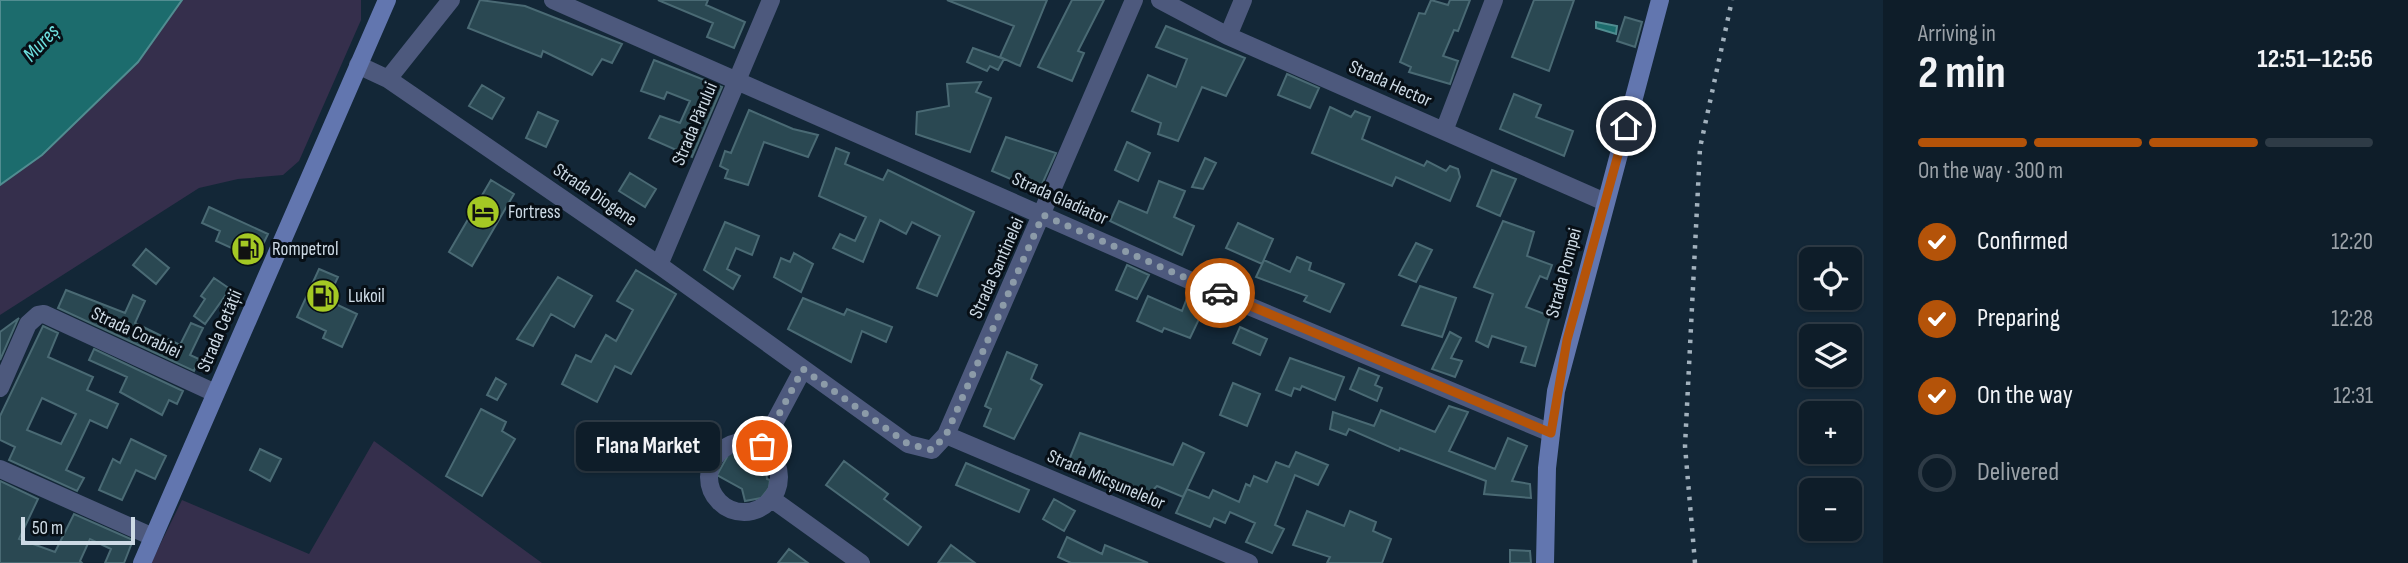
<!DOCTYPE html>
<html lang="en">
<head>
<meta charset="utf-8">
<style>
	body { margin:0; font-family:"Sofia Sans Condensed",sans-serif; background:#1c2a35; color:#f1f3f6; height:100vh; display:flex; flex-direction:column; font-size:26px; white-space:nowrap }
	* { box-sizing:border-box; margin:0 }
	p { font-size:23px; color:#9ba2a8 }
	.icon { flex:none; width:38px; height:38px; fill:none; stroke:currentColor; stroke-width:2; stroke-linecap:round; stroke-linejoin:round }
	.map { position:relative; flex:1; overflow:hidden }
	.side { display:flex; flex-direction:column; background:#0e1d29; width:525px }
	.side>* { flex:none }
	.buttons { position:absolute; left:1799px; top:247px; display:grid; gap:14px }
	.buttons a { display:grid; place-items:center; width:63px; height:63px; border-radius:10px; background:#0e1d29; box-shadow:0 2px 5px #0004,0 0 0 2px #2e3b46; font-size:35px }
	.scale { position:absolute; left:21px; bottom:18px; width:114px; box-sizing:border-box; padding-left:7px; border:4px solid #cddae5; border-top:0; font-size:19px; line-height:24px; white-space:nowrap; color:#cddae5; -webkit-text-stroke:5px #070f16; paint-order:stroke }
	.pin { position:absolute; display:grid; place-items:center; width:60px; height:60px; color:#fff; margin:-30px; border:4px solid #fff; border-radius:50%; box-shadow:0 2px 7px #0007 }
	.courier { position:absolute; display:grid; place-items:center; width:70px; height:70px; margin:-35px; border:5px solid #b45309; border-radius:50%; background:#fff; color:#222; box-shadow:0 2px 9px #0007 }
	.bubble { position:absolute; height:49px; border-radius:10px; background:#0e1d29; box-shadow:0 2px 5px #0004,0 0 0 2px #2e3b46; font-size:23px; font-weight:700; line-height:49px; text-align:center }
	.overview em { font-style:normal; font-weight:700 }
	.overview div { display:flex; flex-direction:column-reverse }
	.overview { display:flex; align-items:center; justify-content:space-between; height:119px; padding:0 35px }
	h1 { font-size:46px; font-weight:700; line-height:52px }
	.bar { display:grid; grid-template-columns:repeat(4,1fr); gap:10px 7px; align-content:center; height:84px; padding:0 35px }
	.bar i { height:9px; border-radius:5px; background:#2e3b46 }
	.bar .current { background:#b45309 }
	.bar p { grid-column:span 4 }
	ol { padding:0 35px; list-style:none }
	li { display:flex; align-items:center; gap:21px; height:77px }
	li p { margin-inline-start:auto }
	li .icon { padding:7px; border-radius:50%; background:#b45309; color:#fff; stroke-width:4 }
	li:last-child { color:#9ba2a8 }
	li i { width:38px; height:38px; border:4px solid #2e3b46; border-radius:50% }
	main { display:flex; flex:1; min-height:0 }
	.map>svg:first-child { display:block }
</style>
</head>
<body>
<main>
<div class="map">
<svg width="1883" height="563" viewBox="0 0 1883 563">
	<rect width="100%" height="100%" fill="#132737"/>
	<path fill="#352f4c" d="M182 0H361V20L299 161 283 175 238 179 199 188 0 315V186L42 155 138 62Z
		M374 441 542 563H151L182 500 309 554Z"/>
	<path fill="#1c6c6d" stroke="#518d91" stroke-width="2" d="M0 0H182L138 62 42 155 0 185Z
		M1596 22 1617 26 1616 34 1596 28Z"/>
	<path fill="#2a4852" stroke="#4a6a74" stroke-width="2" fill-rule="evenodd" d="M480 0 525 6 622 44 612 63 602 59 592 75 543 51 541 57 468 28Z
		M658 0H708L706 5 745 22 734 48 707 37 713 23Z
		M947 0H1047L1020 66 1000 57 1014 26Z
		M1072 0H1104L1078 51 1084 53 1072 81 1038 67Z
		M1431 0 1448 5 1450 0H1470L1458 31 1454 30 1443 56 1458 61 1450 84 1409 72 1411 67 1400 62 1419 13 1425 14Z
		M1534 0H1574L1549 71 1512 57Z
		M1625 17 1642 22 1635 47 1617 41Z
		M1166 26 1245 58 1226 96 1202 87 1178 141 1158 134 1161 123 1132 111 1148 75 1176 87 1187 59 1156 47Z
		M973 48 1004 59 998 70 990 66 987 71 967 62Z
		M654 60 722 87 692 157 649 138 660 116 680 123 690 101 667 92 664 99 641 91Z
		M1287 74 1319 88 1310 108 1278 95Z
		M981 82 976 92 991 98 970 152 916 134 917 112 949 106 947 84Z
		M482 85 504 98 492 119 469 106Z
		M1514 94 1541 105 1536 117 1573 131 1564 156 1500 129Z
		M1330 107 1351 117 1355 111 1370 117 1362 139 1424 166 1427 161 1446 171 1450 166 1458 169 1460 177 1450 201 1396 177 1392 186 1312 153Z
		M749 110 793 129 818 135 808 157 764 142 748 185 725 178 728 170 720 166 725 151 731 153Z
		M538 112 558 121 546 147 526 138Z
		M1006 137 1056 153 1039 191 992 171Z
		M1127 142 1150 153 1138 181 1115 170Z
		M836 148 849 153 845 164 883 180 888 170 974 212 937 296 917 288 940 236 912 222 906 234 880 220 863 262 833 248 840 234 855 241 866 217 819 196Z
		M1205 158 1216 163 1203 189 1192 187Z
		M1492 170 1516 179 1500 216 1477 206Z
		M630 173 656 189 645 207 619 191Z
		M491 180 514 194 472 266 449 252Z
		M1159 181 1185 191 1174 217 1194 226 1182 255 1110 221 1119 201 1147 213Z
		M209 207 268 234 256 259 216 241 220 231 202 223Z
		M1503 221 1534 232 1527 256 1552 265 1547 279 1540 276 1526 307 1550 316 1535 366 1521 362 1526 347 1492 336 1488 347 1476 341 1493 294 1474 287Z
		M725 222 759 236 752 255 736 248 727 269 740 276 733 289 704 270Z
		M1238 223 1273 239 1262 264 1226 248Z
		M1416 243 1432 250 1416 282 1399 275Z
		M146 249 169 268 156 284 133 265Z
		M794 253 813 264 801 292 774 277 781 258 790 262Z
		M1297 257 1311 263 1309 270 1344 284 1330 312 1304 301 1307 296 1256 277 1264 260 1290 272Z
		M1127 265 1149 275 1137 299 1116 290Z
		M319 269 338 277 327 300 357 314 342 347 323 338 326 331 297 317Z
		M636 270 676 294 631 374 615 366 597 402 562 384 576 355 591 362 606 335 616 341 633 310 617 301Z
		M558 277 592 296 574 327 551 314 533 346 517 339Z
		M214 278 230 289 205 324 194 316 205 299 201 296Z
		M1420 286 1456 298 1442 337 1402 325Z
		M66 290 125 313 133 295 145 301 135 323 180 345 191 323 203 328 190 355 199 359 194 371 58 308Z
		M1189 293 1213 303 1205 320 1199 319 1190 338 1164 328 1162 332 1137 321 1148 296 1182 311Z
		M803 298 844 315 847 309 892 327 886 342 862 331 851 362 788 329Z
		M19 318 18 319 0 360V332Z
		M43 326 58 333 48 357 93 377 87 390 118 404 107 428 90 420 74 454 66 470 84 478 77 491 9 460 15 447 0 440V416ZM42 398 76 414 61 444 27 430Z
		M1240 327 1267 339 1260 355 1233 343Z
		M1450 332 1461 338 1451 358 1462 361 1455 377 1432 369Z
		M94 349 183 391 177 404 169 400 162 415 120 392 127 377 89 360Z
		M1007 352 1037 365 1031 379 1042 385 1014 439 984 426 991 409 985 406Z
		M1290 358 1344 377 1335 400 1302 386 1300 390 1294 388 1291 396 1276 390Z
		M1359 368 1379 376 1375 385 1382 388 1377 401 1350 389Z
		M496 378 506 384 497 400 487 395Z
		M1233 383 1260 394 1247 426 1220 415Z
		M1449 406 1468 412 1449 451 1495 469 1508 438 1527 446 1512 481 1530 484 1531 498 1484 494 1486 481 1400 448 1399 451 1349 429 1346 435 1330 429 1333 412 1374 426 1381 410 1435 432Z
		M481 409 506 422 502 431 515 439 482 496 446 476Z
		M1080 433 1173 465 1183 443 1204 453 1183 497 1157 486 1150 493 1090 468 1088 473 1067 465Z
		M131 439 166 456 155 479 136 470 122 500 99 490 113 459 120 463Z
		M738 446 751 448 756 456 764 457 767 479 770 480 769 488 761 498 745 501 742 489 717 475 727 457 723 455Z
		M260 449 281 459 270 481 250 470Z
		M1296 452 1328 465 1318 485 1295 475 1275 525 1284 529 1272 553 1246 542 1255 523 1230 512 1225 523 1214 518 1210 527 1176 513 1187 489 1209 498 1213 490 1239 502 1246 484 1250 486 1254 476 1267 482 1276 462 1289 467Z
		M844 461 888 494 884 499 921 527 908 545 826 485Z
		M966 463 1029 490 1019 512 956 485Z
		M0 481 38 499 19 539 55 552 74 514 133 540 124 563H105L111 549 90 539 80 561 82 563H0Z
		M1054 499 1075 511 1064 531 1043 519Z
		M1307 511 1344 526 1350 511 1376 522 1373 531 1391 539 1382 563H1327L1330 557 1293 545Z
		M1067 537 1102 554 1105 545 1148 563H1071L1058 557Z
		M951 545 975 563H938Z
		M789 549 808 563H778Z
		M1510 550 1530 551 1531 563H1510Z"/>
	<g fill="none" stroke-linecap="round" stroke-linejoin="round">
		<path stroke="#4d597d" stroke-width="18" d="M553 0 1239 302 1551 433
			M1160 0 1228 36 1605 202
			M1228 36 1243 0
			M358 65 388 79 659 265 908 444 932 450 946 435 1134 0
			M388 79 451 0
			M1444 131 1494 0
			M659 265 771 0
			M0 388 28 324 38 315 44 314 215 393
			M946 435 1249 563
			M709 477a35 35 0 1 1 70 0a35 35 0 1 1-70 0Z
			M762 446 803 369
			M0 469 153 537
			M772 499 861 563"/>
		<path stroke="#6276af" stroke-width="18" d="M142 563 387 0
			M1545 563 1547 468 1556 391 1660 0"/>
		<path stroke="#a2b1bd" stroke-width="4.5" stroke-dasharray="3.5 7" stroke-linecap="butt" d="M1695 563 1685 446 1700 148 1732 0"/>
	</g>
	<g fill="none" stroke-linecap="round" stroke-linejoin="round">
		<path stroke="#8c9ba8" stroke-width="7" stroke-dasharray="0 12.6" d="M762 446 803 369 908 444 932 450 946 435 1043 215 1220 293"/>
		<path stroke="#b45309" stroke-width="9" d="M1220 293 1551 433 1567 340 1626 126"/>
	</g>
	<defs>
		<g id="hotel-disc" transform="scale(1.75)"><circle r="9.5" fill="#a4c824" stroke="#070f16"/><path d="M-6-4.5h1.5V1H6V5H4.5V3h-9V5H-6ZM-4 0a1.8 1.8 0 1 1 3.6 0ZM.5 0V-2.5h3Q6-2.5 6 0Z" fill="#111"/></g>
		<g id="fuel-disc" transform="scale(1.75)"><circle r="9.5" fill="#a4c824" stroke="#070f16"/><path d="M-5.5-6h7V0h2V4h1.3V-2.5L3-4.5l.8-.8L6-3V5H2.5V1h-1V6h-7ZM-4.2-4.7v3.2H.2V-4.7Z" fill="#111"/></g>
	</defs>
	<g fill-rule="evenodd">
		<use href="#hotel-disc" x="483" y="212"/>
		<use href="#fuel-disc" x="248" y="249"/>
		<use href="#fuel-disc" x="323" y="296"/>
	</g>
	<g text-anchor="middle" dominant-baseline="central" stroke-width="6" stroke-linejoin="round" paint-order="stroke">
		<g font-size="19" fill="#cddae5" stroke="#070f16">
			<text transform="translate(1390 84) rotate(24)">Strada Hector</text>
			<text transform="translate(695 124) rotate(-67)">Strada Părului</text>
			<text transform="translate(595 195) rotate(34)">Strada Diogene</text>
			<text transform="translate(1060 199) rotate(24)">Strada Gladiator</text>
			<text transform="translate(997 268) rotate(-66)">Strada Santinelei</text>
			<text transform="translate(1564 273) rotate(-75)">Strada Pompei</text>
			<text transform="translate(220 331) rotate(-67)">Strada Cetății</text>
			<text transform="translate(136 333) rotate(25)">Strada Corabiei</text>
			<text transform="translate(1106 480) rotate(23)">Strada Micșunelelor</text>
		</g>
		<g font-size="19" fill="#cddae5" stroke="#070f16" text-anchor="start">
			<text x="508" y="212">Fortress</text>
			<text x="272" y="249">Rompetrol</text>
			<text x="348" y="296">Lukoil</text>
		</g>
		<g font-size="21" font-style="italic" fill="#6fe1e1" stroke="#070f16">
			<text transform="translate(41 43) rotate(-47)">Mureș</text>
		</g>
	</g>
</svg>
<div class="buttons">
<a><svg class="icon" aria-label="locate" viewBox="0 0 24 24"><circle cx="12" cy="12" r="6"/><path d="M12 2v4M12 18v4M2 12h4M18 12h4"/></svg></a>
<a><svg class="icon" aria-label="layers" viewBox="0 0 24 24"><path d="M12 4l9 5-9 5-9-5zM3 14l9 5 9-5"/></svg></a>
<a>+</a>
<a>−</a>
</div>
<div class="scale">50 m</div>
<div class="pin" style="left:762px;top:446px;background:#ea580c"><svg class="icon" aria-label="bag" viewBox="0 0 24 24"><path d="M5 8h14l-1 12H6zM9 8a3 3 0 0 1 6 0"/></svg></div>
<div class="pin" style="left:1626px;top:126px;background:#1f2937"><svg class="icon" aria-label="home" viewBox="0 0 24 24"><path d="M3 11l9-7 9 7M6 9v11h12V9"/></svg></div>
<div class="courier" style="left:1220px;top:293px"><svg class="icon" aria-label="car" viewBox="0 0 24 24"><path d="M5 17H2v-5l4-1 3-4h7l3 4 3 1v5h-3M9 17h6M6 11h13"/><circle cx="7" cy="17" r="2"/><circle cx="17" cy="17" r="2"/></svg></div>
<div class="bubble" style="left:576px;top:422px;width:144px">Flana Market</div>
</div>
<section class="side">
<div class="overview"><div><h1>2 min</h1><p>Arriving in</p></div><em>12:51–12:56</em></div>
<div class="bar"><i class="current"></i><i class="current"></i><i class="current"></i><i></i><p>On the way · 300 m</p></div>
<ol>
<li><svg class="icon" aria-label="check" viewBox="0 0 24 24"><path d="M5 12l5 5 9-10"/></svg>Confirmed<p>12:20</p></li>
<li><svg class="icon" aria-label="check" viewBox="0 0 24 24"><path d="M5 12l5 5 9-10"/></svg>Preparing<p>12:28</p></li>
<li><svg class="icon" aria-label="check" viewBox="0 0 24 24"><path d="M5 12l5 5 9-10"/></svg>On the way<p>12:31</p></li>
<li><i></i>Delivered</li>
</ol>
</section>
</main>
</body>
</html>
